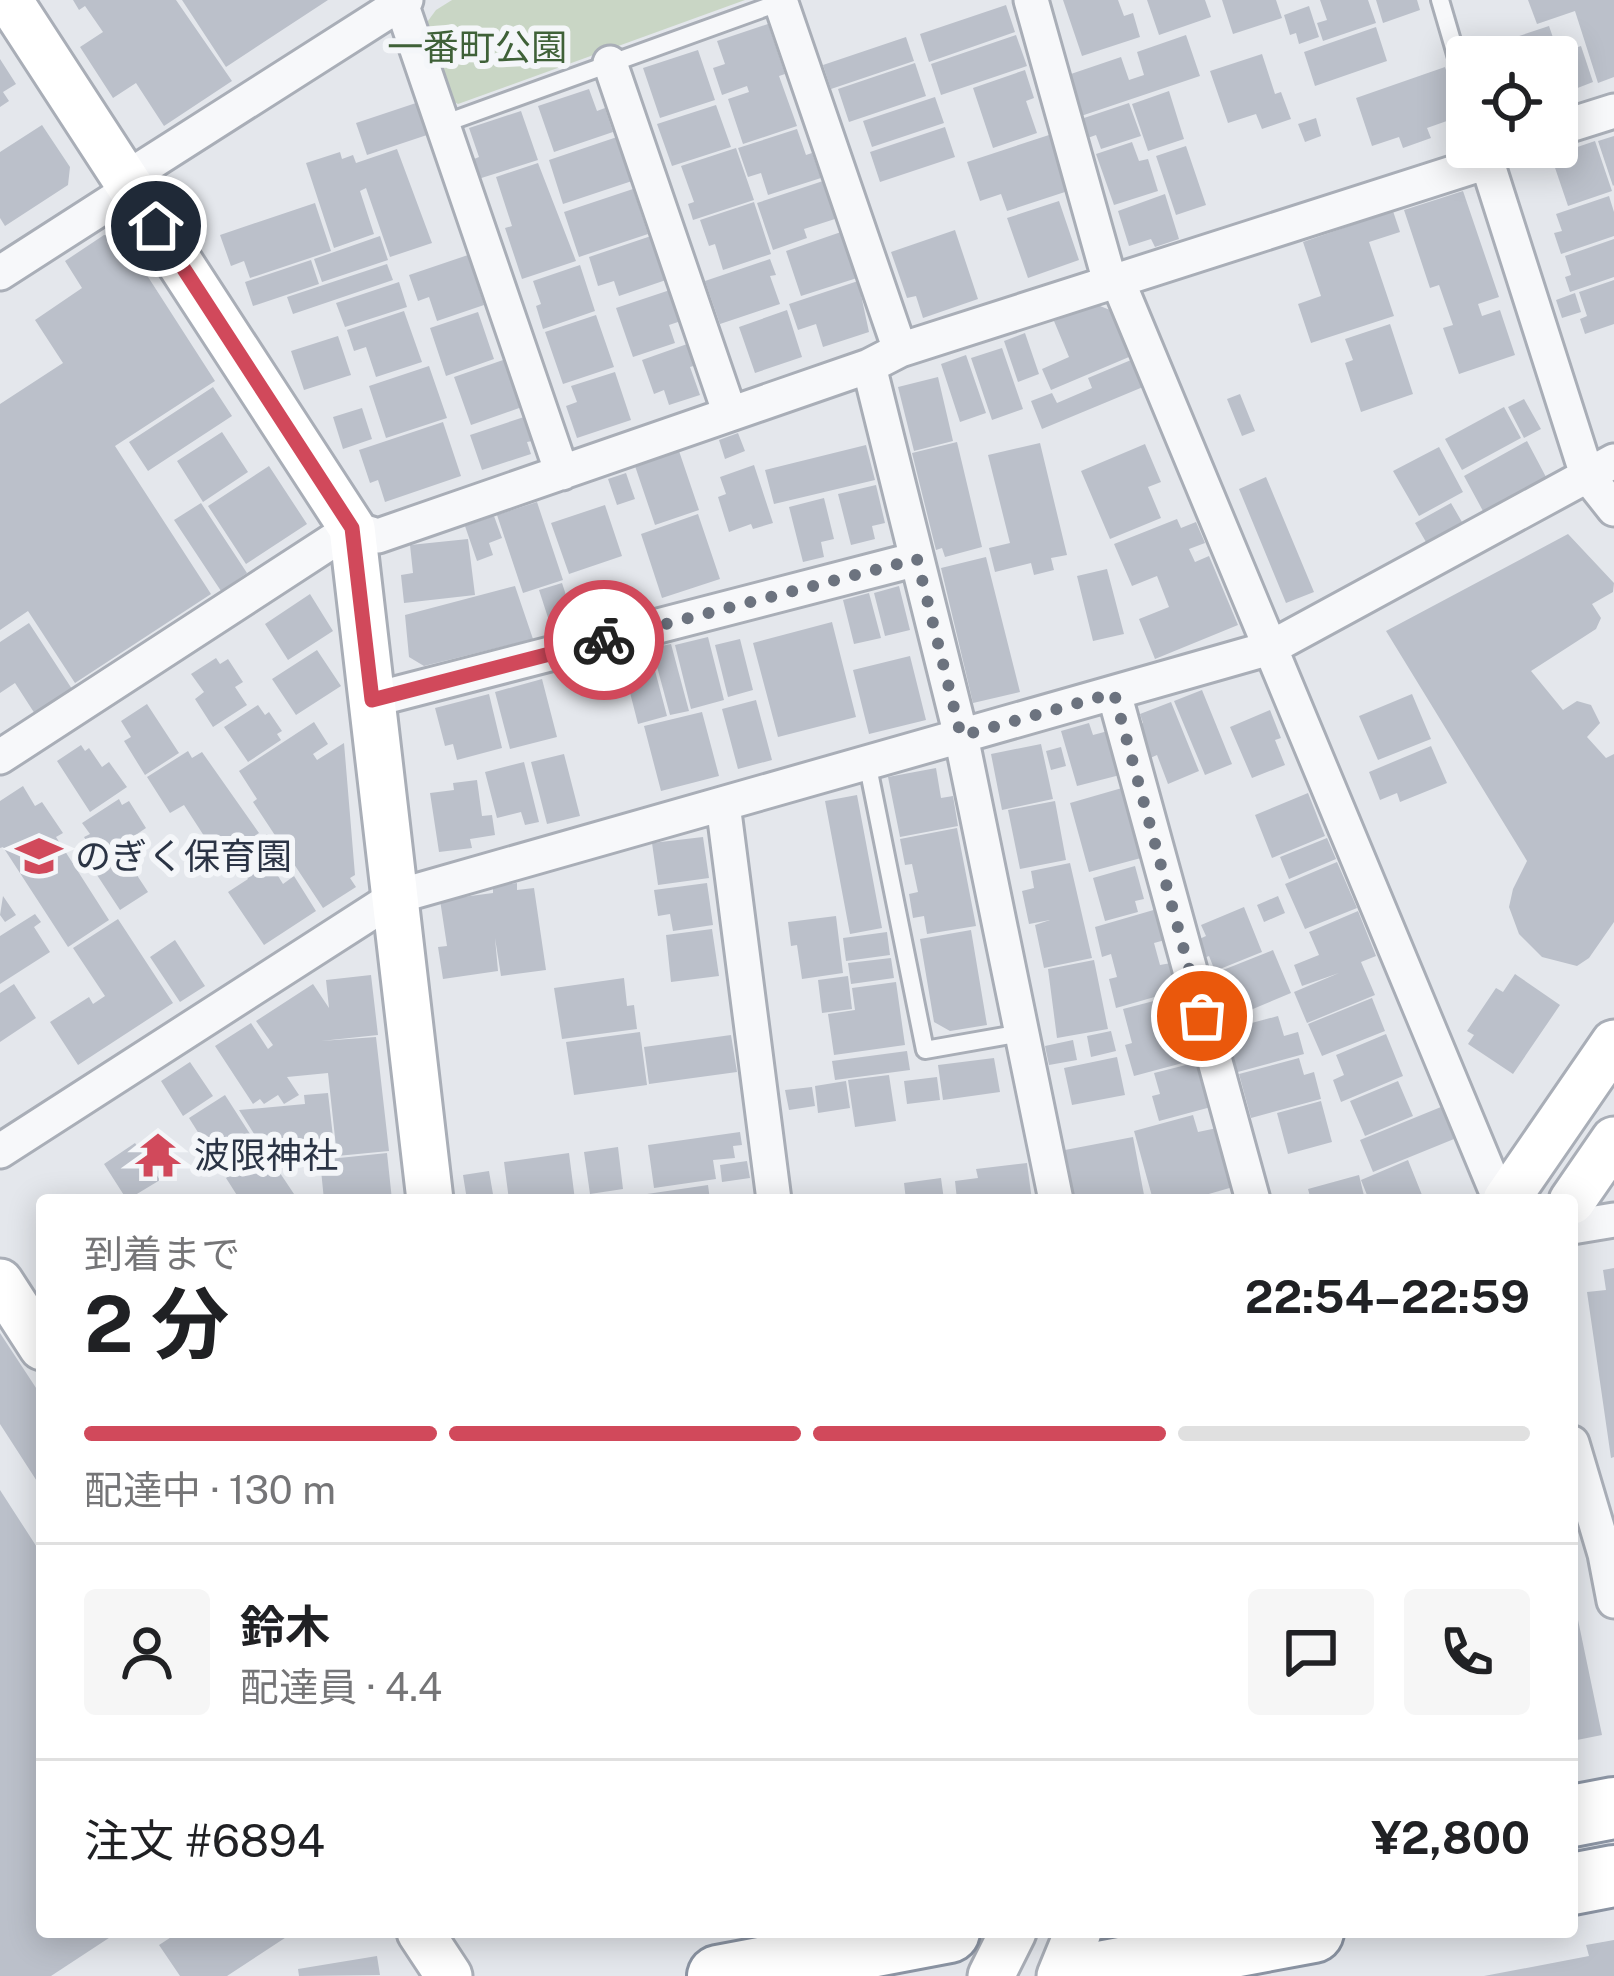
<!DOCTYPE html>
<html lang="ja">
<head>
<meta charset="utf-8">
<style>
	body { margin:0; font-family:"Public Sans","Noto Sans JP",sans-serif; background:#f6f6f6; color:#202124; height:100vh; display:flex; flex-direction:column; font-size:45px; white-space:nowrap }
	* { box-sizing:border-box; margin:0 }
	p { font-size:39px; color:#757577 }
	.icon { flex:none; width:66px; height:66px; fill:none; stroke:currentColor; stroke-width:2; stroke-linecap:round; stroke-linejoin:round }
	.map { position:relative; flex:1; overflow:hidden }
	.side { position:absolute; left:36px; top:1194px; width:1542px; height:744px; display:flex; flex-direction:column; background:#fff; border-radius:12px; box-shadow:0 6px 30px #0003 }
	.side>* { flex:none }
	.fabs { position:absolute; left:1446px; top:36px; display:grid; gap:24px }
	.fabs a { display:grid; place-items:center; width:132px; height:132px; border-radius:12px; background:#fff; box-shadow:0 6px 30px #0003; font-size:60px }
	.pin { position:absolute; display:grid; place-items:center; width:102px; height:102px; color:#fff; margin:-51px; border:6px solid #fff; border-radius:50%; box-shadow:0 3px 12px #0007 }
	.courier { position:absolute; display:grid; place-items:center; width:120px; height:120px; margin:-60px; border:9px solid #d1495b; border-radius:50%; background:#fff; color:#222; box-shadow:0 3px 15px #0007 }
	.headline em { font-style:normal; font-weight:700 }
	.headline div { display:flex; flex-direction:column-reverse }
	.headline { display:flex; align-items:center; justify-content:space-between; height:204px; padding:0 48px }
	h1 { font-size:78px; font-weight:700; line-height:90px }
	.bar { display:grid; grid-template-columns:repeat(4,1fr); gap:18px 12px; align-content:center; height:144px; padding:0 48px }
	.bar i { height:15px; border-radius:9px; background:#e0e0e0 }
	.bar .on { background:#d1495b }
	.bar p { grid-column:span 4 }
	.line { display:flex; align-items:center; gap:30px; padding:0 48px; border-top:3px solid #e0e0e0 }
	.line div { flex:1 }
	.round { display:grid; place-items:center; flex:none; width:126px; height:126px; border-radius:12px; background:#f6f6f6 }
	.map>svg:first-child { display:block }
</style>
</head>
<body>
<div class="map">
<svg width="1614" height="1976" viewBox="0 0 1614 1976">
	<rect width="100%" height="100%" fill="#e4e7ec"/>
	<path fill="#c9d6c5" d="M452 0H745L458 104 443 96 422 29 436 10Z"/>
	<path fill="#bbc0ca" d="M73 0H176L232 81 164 126 136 83 113 98 80 47 103 32 85 6 79 10Z
		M182 0H328L226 67Z
		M1063 0H1118L1124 16 1133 13 1140 37 1082 56Z
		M1147 0H1205L1211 17 1159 35Z
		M1222 0H1276L1282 18 1233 34Z
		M1320 0H1368L1376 23 1323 41 1317 23 1327 20Z
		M1376 0H1417L1420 10 1383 23Z
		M1528 0H1614V77L1598 83 1575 11 1537 24Z
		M1006 5 1015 32 929 62 920 34Z
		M1309 6 1319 37 1299 44 1296 33 1290 35 1284 15Z
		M768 24 785 74 779 76 797 126 743 144 728 99 749 92 747 86 722 95 713 68 725 64 717 41Z
		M1549 26 1576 104 1557 110V57H1479L1477 50Z
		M1376 27 1387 61 1315 86 1304 52Z
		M1016 35 1027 66 941 95 931 64Z
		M1186 35 1200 76 1078 117 1065 76 1121 57 1129 80 1144 75 1137 52Z
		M906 37 914 61 831 89 823 65Z
		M1581 46 1593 82 1575 89 1563 52Z
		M698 50 715 100 660 118 643 68Z
		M1262 54 1275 94 1281 92 1291 119 1262 129 1256 114 1228 123 1210 71Z
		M0 59 16 84 3 92 9 101 0 107Z
		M915 63 926 96 849 122 838 89Z
		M1445 67 1461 116 1427 128 1431 138 1403 148 1399 137 1372 146 1356 98Z
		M1025 70 1034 98 1026 101 1037 133 993 148 973 88Z
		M589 89 597 111 605 108 613 132 554 152 538 106Z
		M1169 91 1184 139 1148 151 1132 104Z
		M935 97 944 123 872 147 863 121Z
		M416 103 427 135 367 155 356 123Z
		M1129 103 1141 136 1101 149 1096 135 1085 139 1078 120Z
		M716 105 731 147 672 166 657 124Z
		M521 111 538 160 475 180 469 161 479 157 469 128Z
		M1316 118 1321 136 1305 142 1298 124Z
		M42 125 70 167 68 185 5 226 0 218V152Z
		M945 127 955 157 880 182 870 152Z
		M797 129 806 155 812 153 821 178 768 195 761 173 748 177 738 148Z
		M1049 135 1068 191 1007 211 1001 194 980 201 967 162Z
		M1614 136V185L1613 186 1598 141Z
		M617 137 632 181 563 204 549 160Z
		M1595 141 1612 191 1568 206 1551 156Z
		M1132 142 1139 161 1148 159 1158 191 1114 205 1096 154Z
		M1186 146 1206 205 1176 215 1156 156Z
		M736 148 754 200 693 220 688 204 694 202 681 166Z
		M397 149 432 243 390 257 366 188 360 191 374 234 334 248 306 163 340 152 342 159 353 155 356 163Z
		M538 163 576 261 522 279 505 228 512 226 496 177Z
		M826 180 838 218 804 229 807 238 773 250 757 203Z
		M633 189 648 234 579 257 564 212Z
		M1463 191 1499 297 1478 304 1482 316 1500 310 1515 355 1459 374 1443 328 1453 325 1439 285 1430 288 1404 210Z
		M1165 194 1179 239 1155 247 1151 239 1129 246 1118 211Z
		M1609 196 1614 212V236L1561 254 1554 233 1562 231 1556 214Z
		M1059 201 1079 260 1028 278 1007 218Z
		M754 202 771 254 723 270 715 244 709 246 700 220Z
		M315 203 331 251 250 278 244 261 231 266 220 235Z
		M1393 211 1400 232 1369 242 1394 316 1311 343 1298 304 1321 296 1303 242Z
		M955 230 978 299 923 318 916 296 907 298 891 252Z
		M841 232 857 278 801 296 786 251Z
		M104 235 123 238 215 381 115 446 211 594 75 683 28 611 0 630V404L63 363 35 320 82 288 65 261Z
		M380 236 388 260 322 282 314 259Z
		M651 236 666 280 619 296 614 281 598 286 589 257Z
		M1614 239V277L1570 292 1565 277 1571 275 1565 256Z
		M468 255 484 305 437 321 429 297 418 301 409 275Z
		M770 259 776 275 770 276 780 304 720 324 705 281Z
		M311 260 319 284 253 306 245 282Z
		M387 264 393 280 293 314 287 297Z
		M580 265 595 311 543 329 536 306 541 304 533 281Z
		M1614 280V324L1585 334 1580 319 1587 316 1579 292Z
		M858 281 869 332 823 347 816 324 798 330 789 304Z
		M399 282 407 307 345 327 336 303Z
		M670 290 681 321 669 325 675 343 633 357 616 308Z
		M1575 293 1581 312 1562 318 1556 300Z
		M1095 304 1110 310 1129 357 1051 390 1042 369 1069 357 1054 321Z
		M787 310 802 357 755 373 739 327Z
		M404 311 422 362 376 377 366 347 354 351 347 330Z
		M478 312 494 359 446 376 430 328Z
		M596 315 614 367 563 384 545 332Z
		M1390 324 1413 394 1361 412 1345 363 1353 360 1345 339Z
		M1025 333 1039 374 1018 382 1004 341Z
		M338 336 351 375 304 390 291 351Z
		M690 343 697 365 690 367 700 395 669 405 664 390 654 394 642 360Z
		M1002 348 1023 409 992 420 971 358Z
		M966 355 986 413 960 422 941 364Z
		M506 359 522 407 471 425 454 377Z
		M1131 360 1143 387 1042 429 1031 401 1052 393 1057 403 1092 388 1088 378Z
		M429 366 447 418 386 438 369 386Z
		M615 372 631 420 577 438 566 406 577 402 571 386Z
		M938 377 953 441 914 451 898 387Z
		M213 387 232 416 148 471 129 442Z
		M1240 394 1255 431 1242 436 1227 399Z
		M1524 399 1541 429 1524 438 1508 407Z
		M1504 407 1521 438 1462 470 1445 439Z
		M362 408 372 439 343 449 333 417Z
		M524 417 532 441 527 442 531 454 482 470 470 435Z
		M443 422 461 476 385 502 378 480 370 483 359 450Z
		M222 432 248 472 203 502 177 461Z
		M738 433 745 451 725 459 719 440Z
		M1527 441 1546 477 1483 511 1464 476Z
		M957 442 982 547 945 557 942 548 936 550 912 453Z
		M1040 443 1067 555 1051 558 1054 570 1034 575 1031 563 995 572 989 548 1010 543 988 455Z
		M1145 444 1161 482 1148 487 1161 518 1110 539 1081 471Z
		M866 445 875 480 774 504 765 470Z
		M1439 447 1463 492 1419 516 1393 471Z
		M679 451 699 510 655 525 635 466Z
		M754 465 773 523 753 529 751 524 729 532 718 497 726 494 720 477Z
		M269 466 307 524 246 564 208 506Z
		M626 473 635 499 617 505 608 479Z
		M1266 477 1314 592 1286 603 1239 489Z
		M876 485 885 523 872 526 875 539 851 545 838 494Z
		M824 498 834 539 821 542 824 557 803 562 789 507Z
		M537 502 563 580 523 593 497 515Z
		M201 503 247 573 221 591 174 520Z
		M1451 503 1462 522 1426 542 1415 523Z
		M605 505 622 556 569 574 551 523Z
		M698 514 720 579 662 598 641 534Z
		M494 516 502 538 489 543 493 555 477 561 465 526Z
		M1177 519 1181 528 1196 522 1205 543 1189 549 1195 562 1209 556 1238 625 1155 659 1139 619 1169 607 1157 576 1132 586 1114 544Z
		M1568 534 1614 583 1613 592 1592 604 1601 618 1596 629 1531 671 1563 710 1577 701 1591 705 1600 723 1587 737 1606 758 1614 754V922L1589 958 1577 966 1542 957 1519 934 1509 907 1513 889 1527 861 1386 631Z
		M468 539 475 595 404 603 401 575 413 573 410 545Z
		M986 557 1020 692 973 703 941 568Z
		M1107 569 1124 634 1093 641 1077 576Z
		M562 583 576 625 553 633 539 590Z
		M515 586 533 639 424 666 409 657 405 615Z
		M899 586 910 630 885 636 874 593Z
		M869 593 881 638 854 644 843 600Z
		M310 594 333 631 288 660 265 624Z
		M832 622 856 717 778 737 753 643Z
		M29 623 72 689 35 714 15 683 0 693V642Z
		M708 637 724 700 691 709 675 645Z
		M740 639 753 690 728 697 715 645Z
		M671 644 689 711 670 715 652 648Z
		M649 648 667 716 638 724 625 673 631 672 626 654Z
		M317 650 341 686 296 715 272 679Z
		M910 656 926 720 869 734 853 670Z
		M216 658 220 664 228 659 243 682 235 687 247 705 213 727 195 699 204 692 191 674Z
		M542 679 557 737 510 749 495 692Z
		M1202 690 1232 764 1205 775 1174 701Z
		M489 694 502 748 457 760 453 744 445 746 435 708Z
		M1412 694 1431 739 1378 760 1359 716Z
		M756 700 772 760 738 769 722 709Z
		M1171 702 1199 771 1168 784 1157 755 1148 759 1134 727 1143 723 1140 714Z
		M147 704 179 753 145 775 124 741 131 737 121 721Z
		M258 705 265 715 269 712 282 731 277 734 281 740 248 762 224 727Z
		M1270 710 1281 738 1275 740 1285 765 1252 778 1230 727Z
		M702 712 719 776 661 791 644 726Z
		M314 722 328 744 313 754 317 760 344 743 355 875 350 878 356 887 323 908 253 802 257 799 239 771Z
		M1089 723 1093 735 1108 731 1120 775 1077 786 1061 731Z
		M1041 744 1053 799 1002 810 991 754Z
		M81 745 85 751 89 748 102 767 109 762 127 787 90 812 57 761Z
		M1431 746 1447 783 1400 802 1397 793 1380 800 1369 772Z
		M1061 747 1066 766 1051 770 1046 751Z
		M188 751 192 758 202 752 259 833 219 859 184 805 170 813 147 777Z
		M564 754 580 816 547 824 531 762Z
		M524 762 539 822 525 825 521 812 497 818 485 772Z
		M936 768 941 798 953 796 958 826 900 837 888 777Z
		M477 780 482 816 492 815 495 835 470 839 472 848 439 852 430 793 454 790 453 783Z
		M23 786 35 806 42 802 63 833 56 837 109 920 68 947 3 847 0 848V801Z
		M1122 788 1141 858 1089 872 1070 803Z
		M1308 793 1325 836 1272 858 1255 815Z
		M857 795 882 928 850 934 825 801Z
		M119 799 122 805 129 801 146 828 98 860 84 837 90 834 82 823Z
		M1055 801 1066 860 1020 869 1008 810Z
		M957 828 976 926 927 934 924 916 913 918 909 894 918 892 912 864 905 865 900 839Z
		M267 834 281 855 270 863 283 884 294 876 316 911 264 945 228 892 248 879 233 856Z
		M703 837 709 878 658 885 652 843Z
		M1327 838 1336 859 1289 879 1280 857Z
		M123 854 148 892 120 910 95 872Z
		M1337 862 1357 908 1305 929 1285 884Z
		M1070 863 1092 958 1044 968 1035 925 1050 920 1029 924 1022 891 1034 888 1031 871Z
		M1135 866 1144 899 1135 901 1138 912 1105 921 1093 878Z
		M517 883V890L534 888 546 970 501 976 495 938 498 971 443 979 438 947 447 946 440 900 493 893V886Z
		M707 883 713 925 673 931 670 914 658 916 654 890Z
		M3 896 16 915 5 922 0 915Z
		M1278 896 1285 913 1264 922 1257 905Z
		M1244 907 1262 952 1215 971 1209 956 1201 959 1195 941 1206 936 1201 925Z
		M1157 909 1165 940 1154 943 1160 965 1171 963 1179 990 1116 1008 1109 979 1117 977 1111 954 1102 957 1095 927Z
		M1358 911 1376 956 1361 962 1375 995 1307 1023 1294 992 1339 973 1302 986 1294 965 1319 955 1309 932Z
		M35 914 41 922 34 927 50 952 0 984V936Z
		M836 916 843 973 802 979 797 945 791 946 788 922Z
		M118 919 173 1003 78 1065 50 1022 89 997 93 1004 105 996 73 948Z
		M712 929 719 976 671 982 666 935Z
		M971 930 987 1025 950 1031 934 1022 920 939Z
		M887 932 890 955 846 961 843 938Z
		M175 940 205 986 180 1002 150 957Z
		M1273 950 1291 993 1241 1014 1223 970Z
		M891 958 894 978 851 984 848 963Z
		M1094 960 1108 1029 1057 1038 1048 969Z
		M1515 974 1560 1005 1513 1074 1468 1044 1474 1035 1467 1031 1496 988 1503 992Z
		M371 975 378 1035 321 1041 376 1037 389 1151 337 1156 328 1073 287 1077 299 1095 284 1104 278 1095 264 1104 260 1099 253 1104 215 1046 251 1023 268 1049 273 1045 256 1021 313 984 329 1008 326 980Z
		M848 976 852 1009 822 1013 818 980Z
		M624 978 627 1006 634 1005 637 1029 562 1039 554 988Z
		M896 982 905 1045 834 1055 828 1014 855 1010 852 988Z
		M14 984 36 1018 0 1042V993Z
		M1173 996 1190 1061 1134 1076 1125 1045 1132 1043 1123 1009Z
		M1372 998 1385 1031 1322 1056 1308 1024Z
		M1278 1016 1284 1036 1298 1032 1304 1054 1234 1073 1222 1031Z
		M1111 1031 1116 1051 1091 1057 1087 1036Z
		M640 1032 647 1085 574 1095 566 1042Z
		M1386 1034 1403 1076 1341 1102 1333 1080 1344 1075 1336 1055Z
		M731 1035 737 1072 649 1084 644 1047Z
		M1073 1040 1077 1060 1049 1065 1045 1046Z
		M907 1051 910 1070 835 1080 832 1061Z
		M1117 1057 1125 1095 1072 1105 1064 1068Z
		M994 1058 1000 1092 943 1100 938 1065Z
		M1299 1058 1304 1075 1314 1072 1321 1099 1251 1118 1239 1074Z
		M190 1062 213 1096 183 1116 161 1081Z
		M1198 1062 1211 1107 1159 1121 1152 1096 1160 1094 1154 1073Z
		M889 1075 896 1121 855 1127 848 1080Z
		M937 1077 940 1100 907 1104 904 1081Z
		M846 1081 850 1108 818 1113 815 1086Z
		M1398 1081 1413 1116 1365 1136 1350 1101Z
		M812 1087 815 1106 789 1110 785 1090Z
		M328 1093 333 1137 261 1145 239 1110 305 1104 304 1095Z
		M225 1095 259 1148 223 1172 189 1118Z
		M1321 1101 1332 1142 1288 1154 1277 1113Z
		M1441 1107 1454 1139 1373 1172 1360 1140Z
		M1193 1115 1198 1132 1217 1128 1233 1187 1188 1200H1153L1134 1131Z
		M740 1132 742 1145 733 1146 735 1158 713 1160 716 1179 654 1188 648 1145Z
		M1133 1137 1145 1200H1074L1065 1150Z
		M157 1142 169 1161 157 1168 145 1149Z
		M135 1143 160 1180 127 1200 104 1164Z
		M618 1147 623 1189 590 1194 584 1152Z
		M266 1152 298 1200H240L226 1178Z
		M387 1153 392 1200H324L320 1160Z
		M569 1153 575 1200H509L504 1162Z
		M1408 1160 1424 1200H1369L1361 1180Z
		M747 1161 750 1178 722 1182 720 1165Z
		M1027 1163 1032 1200H957L955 1181 978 1178 976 1169Z
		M489 1171 494 1200H467L463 1175Z
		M1359 1175 1365 1200H1311L1308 1189Z
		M941 1178 944 1200H906L904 1183Z
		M708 1185 710 1200H648L647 1194Z
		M1614 1268V1457L1611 1458 1587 1292 1606 1290 1603 1270Z
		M0 1333 42 1397V1489L0 1424Z
		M0 1490 42 1555V1932H118L51 1976H0Z
		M1572 1591 1602 1735 1572 1741Z
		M179 1932H294L227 1976H180L159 1945Z
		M1614 1940V1976H1484L1589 1956 1586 1945Z
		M377 1956 380 1975 299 1976 298 1969Z"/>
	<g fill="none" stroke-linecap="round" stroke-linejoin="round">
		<g stroke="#a9aeb7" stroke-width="22">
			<path id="lane" d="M1440 0 1467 92
				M443 124 781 2
				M867 762 925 1050 1022 1033"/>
		</g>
		<g stroke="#a9aeb7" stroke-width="39">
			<path id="street" d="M780 0 900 350
				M1031 0 1110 282
				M401 3 562 473
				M610 63 730 414
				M1557 129 1614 111
				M1497 149 1485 152 1487 162 1587 475 1614 509
				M125 179 406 0
				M0 273 131 189
				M1117 279 1500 1200
				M869 366 961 736 1056 1200
				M1114 693 1253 1200
				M372 700 917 559
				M0 757 352 528 378 536 869 366 900 350 1487 162
				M723 804 774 1200
				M0 1151 395 897 1270 648 1614 461
				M1572 1227 1614 1220
				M1572 1443 1605 1554 1614 1601"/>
		</g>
		<g stroke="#a9aeb7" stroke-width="51">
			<path id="secondary" d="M9 0 352 528 430 1200
				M1506 1200 1614 1043
				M1572 1201 1614 1140
				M0 1282 42 1347
				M420 1932 449 1976
				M991 1976 1013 1932
				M1060 1976 1078 1932"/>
		</g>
		<g stroke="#8b94a3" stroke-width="66">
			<path id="highway" d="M1572 1816 1614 1808
				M1572 1884 1614 1876
				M718 1976 949 1932
				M1078 1976 1313 1932"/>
		</g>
		<use href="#lane" stroke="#f7f8fa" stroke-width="16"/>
		<use href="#street" stroke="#f7f8fa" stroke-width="33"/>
		<use href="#secondary" stroke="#fff" stroke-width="45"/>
		<use href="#highway" stroke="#fff" stroke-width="60"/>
	</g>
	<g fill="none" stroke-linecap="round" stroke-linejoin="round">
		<path stroke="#6c737f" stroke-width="12" stroke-dasharray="0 21.6" d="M604 640 917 559 961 736 1114 693 1202 1016"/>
		<path stroke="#d1495b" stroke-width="15" d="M156 226 352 528 372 700 604 640"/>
	</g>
	<defs>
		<g id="school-bare" transform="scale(3.6)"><path d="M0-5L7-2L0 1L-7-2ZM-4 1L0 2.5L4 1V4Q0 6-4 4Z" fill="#d1495b" stroke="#f4f6f9" stroke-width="2.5" paint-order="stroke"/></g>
		<g id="temple-bare" transform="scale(3.6)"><path d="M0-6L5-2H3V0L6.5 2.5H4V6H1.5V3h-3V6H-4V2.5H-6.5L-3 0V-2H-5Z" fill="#d1495b" stroke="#f4f6f9" stroke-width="2.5" paint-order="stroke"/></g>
	</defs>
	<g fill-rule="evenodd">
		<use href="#school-bare" x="39" y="856"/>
		<use href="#temple-bare" x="158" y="1155"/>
	</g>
	<g text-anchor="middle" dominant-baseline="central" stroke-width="12" stroke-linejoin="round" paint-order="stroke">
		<g font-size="36" fill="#3f6138" stroke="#f4f6f9">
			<text x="477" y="47">一番町公園</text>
		</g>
		<g font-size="36" fill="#2b3445" stroke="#f4f6f9" text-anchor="start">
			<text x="75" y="856">のぎく保育園</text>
			<text x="194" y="1155">波限神社</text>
		</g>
	</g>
</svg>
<div class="fabs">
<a><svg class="icon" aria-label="locate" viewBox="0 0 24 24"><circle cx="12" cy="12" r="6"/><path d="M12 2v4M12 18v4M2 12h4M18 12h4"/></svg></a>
</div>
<div class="pin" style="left:1202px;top:1016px;background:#ea580c"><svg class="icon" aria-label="bag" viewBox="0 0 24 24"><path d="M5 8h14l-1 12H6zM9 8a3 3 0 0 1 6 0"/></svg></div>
<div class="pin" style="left:156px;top:226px;background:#1f2937"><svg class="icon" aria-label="home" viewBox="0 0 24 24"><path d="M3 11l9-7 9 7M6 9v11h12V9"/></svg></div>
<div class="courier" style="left:604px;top:640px"><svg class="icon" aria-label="bike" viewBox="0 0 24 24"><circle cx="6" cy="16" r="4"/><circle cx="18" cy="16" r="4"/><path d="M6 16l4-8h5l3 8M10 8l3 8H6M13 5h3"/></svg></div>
<section class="side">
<div class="headline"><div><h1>2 分</h1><p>到着まで</p></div><em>22:54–22:59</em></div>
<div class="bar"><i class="on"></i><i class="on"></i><i class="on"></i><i></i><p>配達中 · 130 m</p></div>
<div class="line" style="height:216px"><a class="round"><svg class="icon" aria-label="person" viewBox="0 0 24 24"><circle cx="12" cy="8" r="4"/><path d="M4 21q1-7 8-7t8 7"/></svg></a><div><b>鈴木</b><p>配達員 · 4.4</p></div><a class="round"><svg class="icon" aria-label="chat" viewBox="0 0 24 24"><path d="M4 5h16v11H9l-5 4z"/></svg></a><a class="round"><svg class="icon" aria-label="phone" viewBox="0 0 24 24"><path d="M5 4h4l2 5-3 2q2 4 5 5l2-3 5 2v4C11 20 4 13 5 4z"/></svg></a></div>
<div class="line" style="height:156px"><div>注文 #6894</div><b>¥2,800</b></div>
</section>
</div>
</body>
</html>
